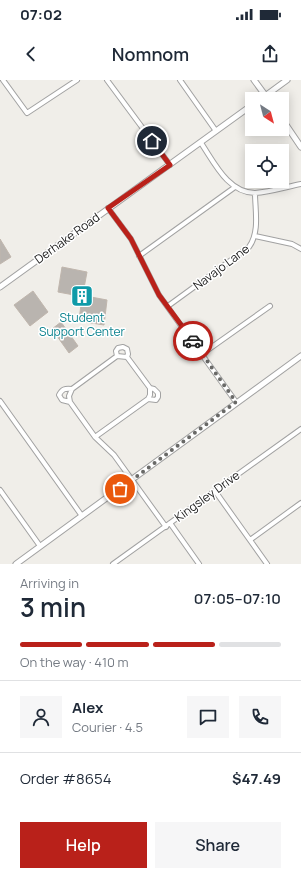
<!DOCTYPE html>
<html lang="en">
<head>
<meta charset="utf-8">
<style>
	body { margin:0; font-family:Manrope,sans-serif; background:#f6f6f7; color:#1f2937; height:100vh; display:flex; flex-direction:column; font-size:15px; white-space:nowrap }
	* { box-sizing:border-box; margin:0 }
	p { font-size:13px; color:#747a83 }
	.icon { flex:none; width:22px; height:22px; fill:none; stroke:currentColor; stroke-width:2; stroke-linecap:round; stroke-linejoin:round }
	.map { position:relative; height:484px; overflow:hidden }
	.details { display:flex; flex-direction:column; background:#fff; flex:1 }
	.details>* { flex:none }
	.needle { width:26px; rotate:144deg }
	.tools { position:absolute; left:245px; top:12px; display:grid; gap:8px }
	.tools a { display:grid; place-items:center; width:44px; height:44px; border-radius:0px; background:#fff; box-shadow:0 2px 10px #0003; font-size:20px }
	.pin { position:absolute; display:grid; place-items:center; width:34px; height:34px; color:#fff; margin:-17px; border:2px solid #fff; border-radius:50%; box-shadow:0 1px 4px #0007 }
	.courier { position:absolute; display:grid; place-items:center; width:40px; height:40px; margin:-20px; border:3px solid #b9211a; border-radius:50%; background:#fff; color:#222; box-shadow:0 1px 5px #0007 }
	.head em { font-style:normal; font-weight:600 }
	.head div { display:flex; flex-direction:column-reverse }
	.head { display:flex; align-items:center; justify-content:space-between; height:68px; padding:0 20px }
	h1 { font-size:26px; font-weight:600; line-height:30px }
	.bar { display:grid; grid-template-columns:repeat(4,1fr); gap:6px 4px; align-content:center; height:48px; padding:0 20px }
	.bar i { height:5px; border-radius:3px; background:#e0e1e3 }
	.bar .current { background:#b9211a }
	.bar p { grid-column:span 4 }
	.line { display:flex; align-items:center; gap:10px; padding:0 20px; border-top:1px solid #e0e1e3 }
	.line div { flex:1 }
	.round { display:grid; place-items:center; flex:none; width:42px; height:42px; border-radius:0px; background:#f6f6f7 }
	.action { display:flex; gap:8px; margin-top:auto; padding:8px 20px }
	.action a { flex:1; height:46px; border-radius:0px; background:#b9211a; color:#fff; font-size:16px; font-weight:600; line-height:46px; text-align:center }
	.action a+a { background:#f6f6f7; color:#1f2937 }
	.status { display:flex; justify-content:space-between; align-items:center; height:28px; padding:0 20px; background:#fff; direction:ltr }
	.status svg { height:11px; fill:currentColor }
	header { display:flex; justify-content:space-between; align-items:center; height:52px; padding:0 20px; background:#fff; font-size:18px; font-weight:600 }
	.map>svg:first-child { display:block }
</style>
</head>
<body>
<div class="status"><b>07:02</b><svg viewBox="0 0 49 12"><path d="M0 12V9h3v3zM5 12V6h3v6zM10 12V3h3v9zM15 12V0h3v12zM26 1h20v11H26zM47 4h2v5h-2z"/></svg></div>
<header><svg class="icon" aria-label="back" viewBox="0 0 24 24"><path d="M15 5l-7 7 7 7"/></svg>Nomnom<svg class="icon" aria-label="share" viewBox="0 0 24 24"><path d="M12 15V3M7 8l5-5 5 5M5 13v7h14v-7"/></svg></header>
<div class="map">
<svg width="301" height="484" viewBox="0 0 301 484">
	<rect width="100%" height="100%" fill="#f0eee9"/>
	<path fill="#b9b4af" stroke="#c0b6ad" d="M0 159 11 177 0 184Z
		M62 187 87 192 84 208 91 217 107 220 104 245 79 241 81 224 74 215 58 212Z
		M33 211 48 232 30 246 14 225Z
		M61 242 78 266 69 273 52 249Z"/>
	<g fill="none" stroke-linecap="round" stroke-linejoin="round">
		<g stroke="#a2a2a2" stroke-width="6">
			<path id="minor" d="M3 0 27 33 77 0
				M107 0 170 85
				M180 0 216 51
				M201 63C214 82 228 113 255 113 270 112 286 107 301 104
				M108 128 131 159 159 215 236 322
				M255 156 292 164 301 169
				M139 176 235 107
				M168 226 249 167C260 152 255 130 255 113
				M202 274 270 226
				M117 276 116 271 118 268 123 267 127 269 128 274 127 277
				M148 319 156 320 158 317V313L154 309 150 308
				M0 321 82 436
				M70 322 62 320 59 315C62 309 65 308 72 309
				M95 357 148 319 150 315V308L127 277 117 276 72 309 69 316 70 322 95 357 114 375 166 447
				M0 410 40 466
				M215 411 267 484
				M170 443 199 484
				M250 460 301 423
				M113 484 301 349"/>
		</g>
		<g stroke="#a2a2a2" stroke-width="7">
			<path id="tertiary" d="M254 0 268 19
				M261 19 287 0
				M282 39 301 67
				M0 207 252 25
				M16 484 301 276"/>
		</g>
		<use href="#minor" stroke="#fff" stroke-width="4"/>
		<use href="#tertiary" stroke="#fff" stroke-width="5"/>
	</g>
	<g fill="none" stroke-linecap="round" stroke-linejoin="round">
		<path stroke="#696967" stroke-width="4" stroke-dasharray="0 7.2" d="M120 409 236 322 193 261"/>
		<path stroke="#b9211a" stroke-width="5" d="M152 61 170 85 108 128 131 159 159 215 193 261"/>
	</g>
	<defs>
		<g id="building-square" transform="scale(1.15)"><rect x="-9" y="-9" width="18" height="18" rx="4" fill="#0f9aa8" stroke="#fff"/><path d="M-4-6H4V6H1V3H-1V6H-4ZM-2.5-4.3h1.7v1.8h-1.7ZM.8-4.3h1.7v1.8H.8ZM-2.5-1h1.7V.8h-1.7ZM.8-1h1.7V.8H.8Z" fill="#fff"/></g>
	</defs>
	<g fill-rule="evenodd">
		<use href="#building-square" x="82" y="216"/>
	</g>
	<g text-anchor="middle" dominant-baseline="central" stroke-width="3" stroke-linejoin="round" paint-order="stroke">
		<g font-size="12" fill="#212121" stroke="#fff">
			<text transform="translate(67 158) rotate(-36)">Derhake Road</text>
			<text transform="translate(221 187) rotate(-37)">Navajo Lane</text>
			<text transform="translate(207 416) rotate(-36)">Kingsley Drive</text>
		</g>
		<g font-size="12" fill="#0d838f" stroke="#fff">
			<text x="82" y="237">Student<tspan x="82" dy="14">Support Center</tspan></text>
		</g>
	</g>
</svg>
<div class="tools">
<a><svg class="needle" viewBox="-14 -14 28 28"><path d="M0-13l5 13h-10z" fill="#e53935"/><path d="M0 13l5-13h-10z" fill="#747a83"/></svg></a>
<a><svg class="icon" aria-label="locate" viewBox="0 0 24 24"><circle cx="12" cy="12" r="6"/><path d="M12 2v4M12 18v4M2 12h4M18 12h4"/></svg></a>
</div>
<div class="pin" style="left:120px;top:409px;background:#ea580c"><svg class="icon" aria-label="bag" viewBox="0 0 24 24"><path d="M5 8h14l-1 12H6zM9 8a3 3 0 0 1 6 0"/></svg></div>
<div class="pin" style="left:152px;top:61px;background:#1f2937"><svg class="icon" aria-label="home" viewBox="0 0 24 24"><path d="M3 11l9-7 9 7M6 9v11h12V9"/></svg></div>
<div class="courier" style="left:193px;top:261px"><svg class="icon" aria-label="car" viewBox="0 0 24 24"><path d="M5 17H2v-5l4-1 3-4h7l3 4 3 1v5h-3M9 17h6M6 11h13"/><circle cx="7" cy="17" r="2"/><circle cx="17" cy="17" r="2"/></svg></div>
</div>
<section class="details">
<div class="head"><div><h1>3 min</h1><p>Arriving in</p></div><em>07:05–07:10</em></div>
<div class="bar"><i class="current"></i><i class="current"></i><i class="current"></i><i></i><p>On the way · 410 m</p></div>
<div class="line" style="height:72px"><a class="round"><svg class="icon" aria-label="person" viewBox="0 0 24 24"><circle cx="12" cy="8" r="4"/><path d="M4 21q1-7 8-7t8 7"/></svg></a><div><b>Alex</b><p>Courier · 4.5</p></div><a class="round"><svg class="icon" aria-label="chat" viewBox="0 0 24 24"><path d="M4 5h16v11H9l-5 4z"/></svg></a><a class="round"><svg class="icon" aria-label="phone" viewBox="0 0 24 24"><path d="M5 4h4l2 5-3 2q2 4 5 5l2-3 5 2v4C11 20 4 13 5 4z"/></svg></a></div>
<div class="line" style="height:52px"><div>Order #8654</div><b>$47.49</b></div>
<div class="action"><a>Help</a><a>Share</a></div>
</section>
</body>
</html>
